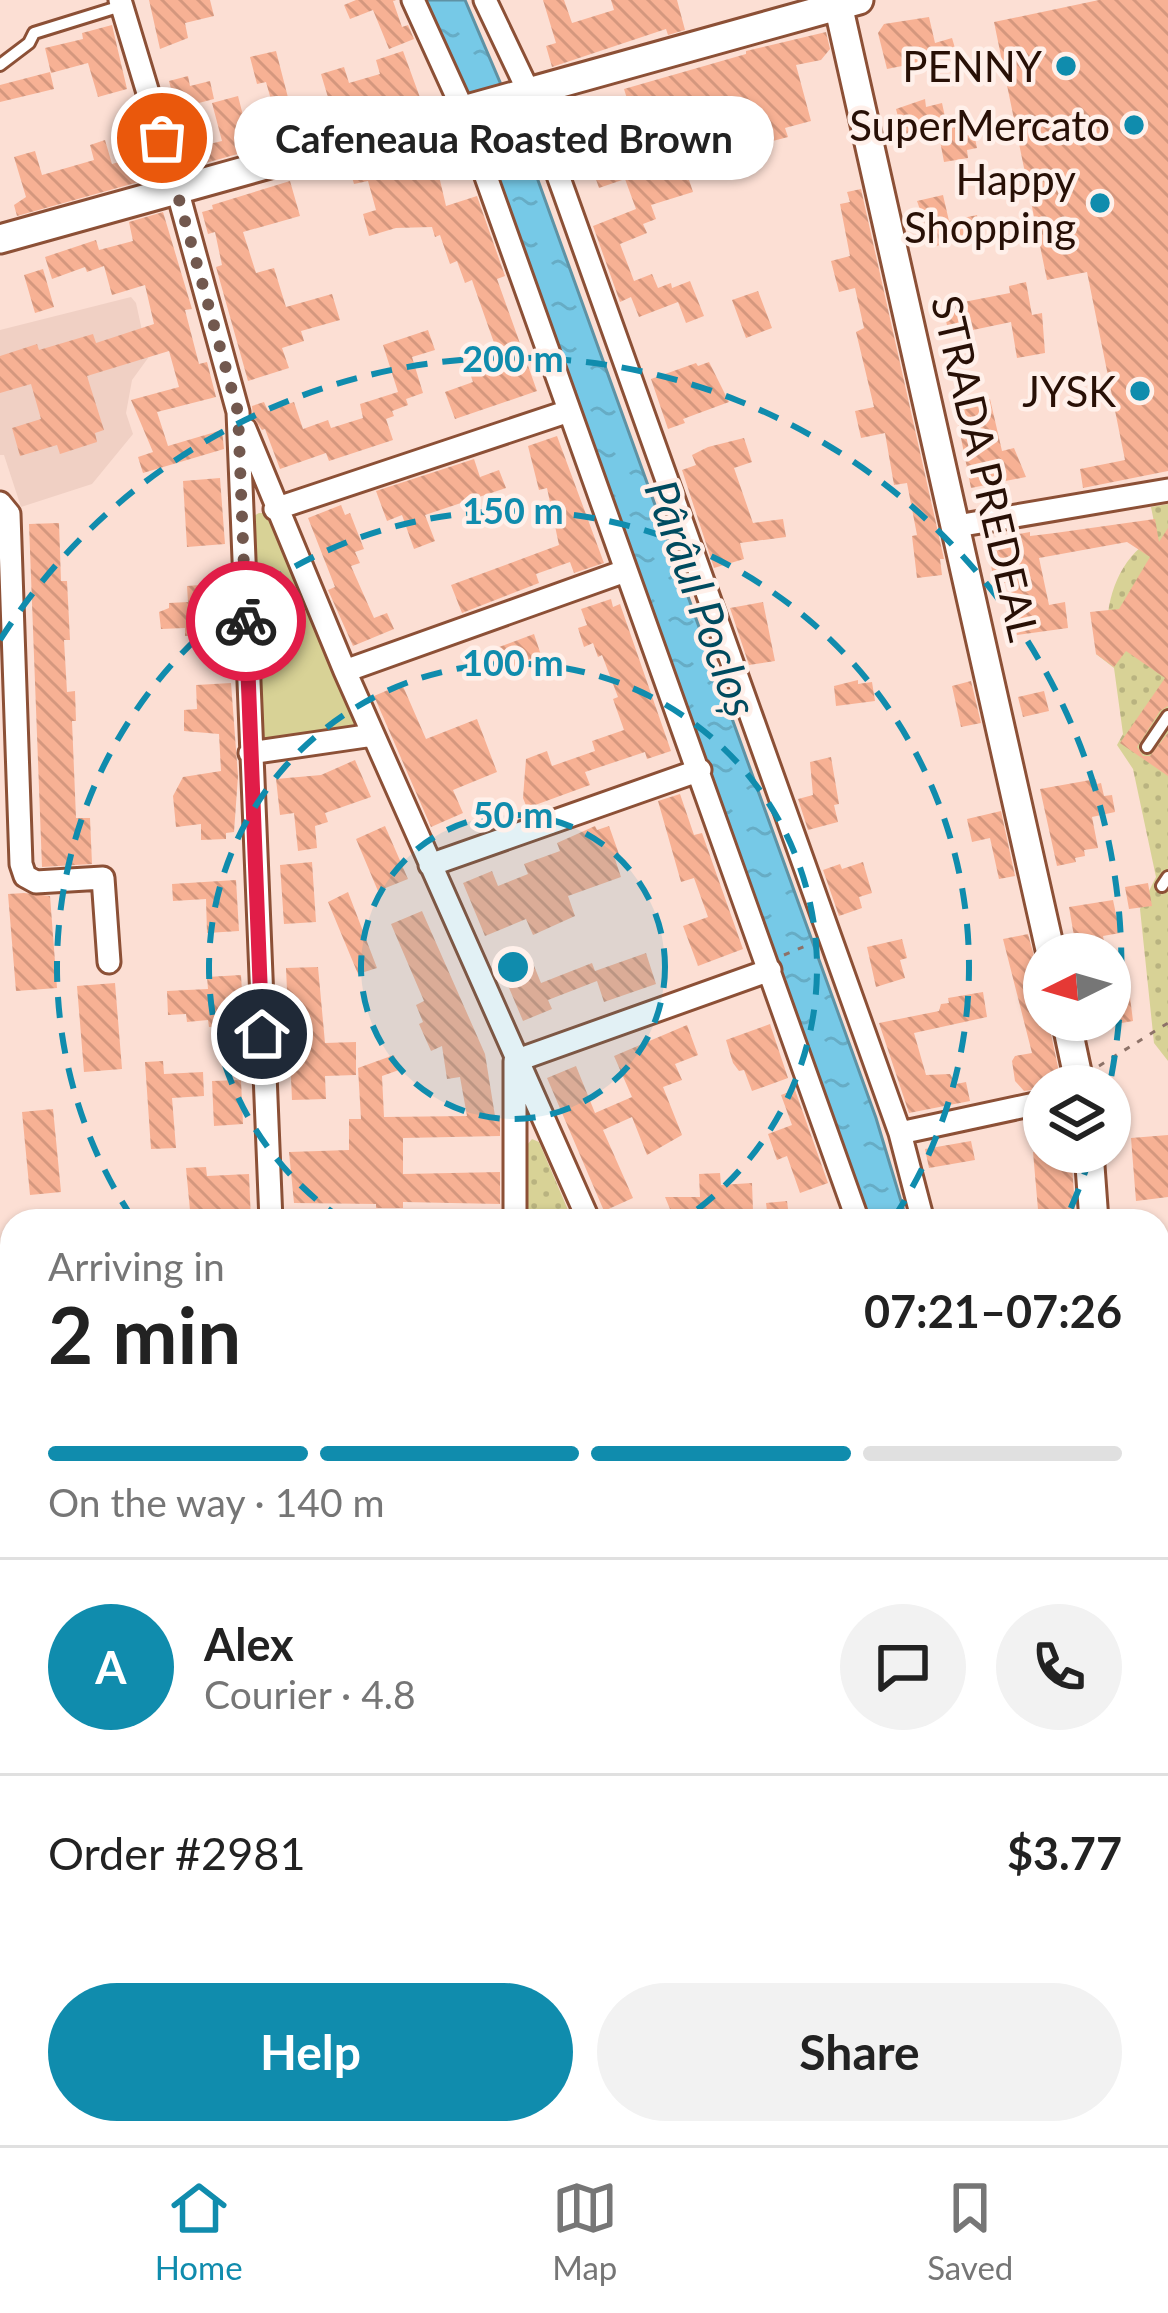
<!DOCTYPE html>
<html lang="en">
<head>
<meta charset="utf-8">
<style>
	body { margin:0; font-family:Lato,sans-serif; background:#f2f2f2; color:#222; height:100vh; display:flex; flex-direction:column; font-size:45px; white-space:nowrap }
	* { box-sizing:border-box; margin:0 }
	p { font-size:39px; color:#767676 }
	.icon { flex:none; width:66px; height:66px; fill:none; stroke:currentColor; stroke-width:2; stroke-linecap:round; stroke-linejoin:round }
	.map { position:relative; flex:1; overflow:hidden }
	.drawer { position:absolute; left:0px; top:1209px; width:1170px; height:936px; display:flex; flex-direction:column; background:#fff; border-radius:36px 36px 0 0; box-shadow:0 3px 9px #0004 }
	.drawer>* { flex:none }
	.needle { width:78px; rotate:265deg }
	.tools { position:absolute; left:1023px; top:933px; display:grid; gap:24px }
	.tools a { display:grid; place-items:center; width:108px; height:108px; border-radius:50%; background:#fff; box-shadow:0 3px 9px #0004; font-size:60px }
	.pin { position:absolute; display:grid; place-items:center; width:102px; height:102px; color:#fff; margin:-51px; border:6px solid #fff; border-radius:50%; box-shadow:0 3px 12px #0007 }
	.courier { position:absolute; display:grid; place-items:center; width:120px; height:120px; margin:-60px; border:9px solid #e11d48; border-radius:50%; background:#fff; color:#222; box-shadow:0 3px 15px #0007 }
	.bubble { position:absolute; height:84px; border-radius:42px; background:#fff; box-shadow:0 3px 9px #0004; font-size:39px; font-weight:700; line-height:84px; text-align:center }
	.headline em { font-style:normal; font-weight:700 }
	.headline div { display:flex; flex-direction:column-reverse }
	.headline { display:flex; align-items:center; justify-content:space-between; height:204px; padding:0 48px }
	h1 { font-size:78px; font-weight:700; line-height:90px }
	.bar { display:grid; grid-template-columns:repeat(4,1fr); gap:18px 12px; align-content:center; height:144px; padding:0 48px }
	.bar i { height:15px; border-radius:9px; background:#e0e0e0 }
	.bar .on { background:#108cad }
	.bar p { grid-column:span 4 }
	.line { display:flex; align-items:center; gap:30px; padding:0 48px; border-top:3px solid #e0e0e0 }
	.line div { flex:1 }
	.round { display:grid; place-items:center; flex:none; width:126px; height:126px; border-radius:63px; background:#f2f2f2 }
	.primary-button { display:flex; gap:24px; margin-top:auto; padding:24px 48px }
	.primary-button a { flex:1; height:138px; border-radius:72px; background:#108cad; color:#fff; font-size:48px; font-weight:700; line-height:138px; text-align:center }
	.primary-button a+a { background:#f2f2f2; color:#222 }
	.dock { display:flex; justify-content:space-around; align-items:center; height:168px; border-top:3px solid #e0e0e0; background:#fff; font-size:33px; color:#767676 }
	.dock a { display:grid; justify-items:center; gap:6px }
	.dock .on { color:#108cad }
	.map>svg:first-child { display:block }
</style>
</head>
<body>
<div class="map">
<svg width="1168" height="2145" viewBox="0 0 1168 2145">
	<defs>
		<pattern id="grass-dots" width="8" height="8" patternUnits="userSpaceOnUse" patternTransform="scale(3)"><rect width="8" height="8" fill="#d8d296"/><path d="M2 2h.1M6 6h.1" fill="none" stroke="#b9b380" stroke-width="1.8" stroke-linecap="round"/></pattern>
		<pattern id="forest-crowns" width="20" height="18" patternUnits="userSpaceOnUse" patternTransform="scale(3)"><rect width="20" height="18" fill="#d8d296"/><path d="M2 6a3 3 0 1 1 6 0M12 15a3 3 0 1 1 6 0" fill="none" stroke="#b9b380"/></pattern>
		<pattern id="water-ripples" width="26" height="14" patternUnits="userSpaceOnUse" patternTransform="scale(3)"><rect width="26" height="14" fill="#76c9e7"/><path d="M2 4q2-2 4 0t4 0M15 11q2-2 4 0t4 0" fill="none" stroke="#66acc5"/></pattern>
		<pattern id="building-back-hatch" width="6" height="6" patternUnits="userSpaceOnUse" patternTransform="scale(3)"><rect width="6" height="6" fill="#f7b194"/><path d="M-1 5l2 2M0 0l6 6M5-1l2 2" fill="none" stroke="#d4977e"/></pattern>
	</defs>
	<rect width="100%" height="100%" fill="#fcdfd4"/>
	<path fill="#f0d0c4" d="M131 297 136 303 148 358 132 380 126 413 133 434 92 484 21 507 4 455H0V330Z"/>
	<path fill="url(#grass-dots)" d="M1168 504V1061L1154 1043 1140 909 1156 877 1133 769 1117 745 1123 734 1114 668 1096 654 1108 636C1104 600 1121 553 1157 537L1151 507Z
		M532 1139 539 1142 571 1217H527V1145Z
		M1168 1786V2024L1158 2034V1803Z
		M1031 2133H1102L1099 2145H1028Z"/>
	<path fill="url(#forest-crowns)" d="M1168 2061V2145H1141L1144 2133H1158V2079Z"/>
	<path fill="#d8d296" d="M259 513H267L274 519 364 728 258 745 252 517Z"/>
	<path fill="url(#water-ripples)" stroke="#5f92a4" stroke-width="3" d="M422 0H465L517 122 876 1118 907 1221H867Z"/>
	<path fill="url(#building-back-hatch)" d="M149 0H210L214 16 185 23 188 38 160 49Z
		M356 0H396L393 1 402 27 408 25 414 39 389 49 373 10 350 19 344 5Z
		M543 0H564L572 23 614 10 611 0H677L685 30 668 35 666 29 552 67 546 46 556 43Z
		M1099 0H1168V471L1083 488 1080 469 1125 460 1087 272 1047 280 994 22Z
		M929 17 935 43 952 38 957 55 887 69 878 33 884 24Z
		M112 25 127 89 98 97 88 63 51 73 45 48 83 39 82 33Z
		M826 32 830 49 821 60 796 65 811 121 785 128 788 137 769 142 766 131 716 146 705 108 669 119 693 192 651 205 656 219 643 224 647 233 620 244 634 281 652 274 658 288 671 283 672 288 690 281 704 316 686 323 678 302 639 317 631 297 620 302 593 226 636 209 625 179 599 188 586 151 568 157 554 117 559 110 595 98 601 115 629 105 624 89 746 54V51Z
		M276 51 292 113 330 104 321 74 344 67 349 83 380 74 376 60 403 51 422 103 283 142 266 82 257 84 250 57Z
		M50 72 54 89 0 102V85Z
		M188 76 190 86 210 81 214 99 176 109 169 81Z
		M238 96 252 150 202 164 197 147 222 141 212 103Z
		M925 99 926 107 942 103 947 126 903 136 896 109Z
		M972 124 977 148 967 150 968 158 944 162 938 130Z
		M455 135 466 165 439 176 446 206 477 196 505 276 497 279 537 391 455 419 445 392 473 382 468 368 499 357 474 286 472 280 465 283 457 261 450 264 440 235 435 237 432 227 396 228 369 236 363 214 376 210 368 181 354 184 349 167 414 153 413 148Z
		M105 140 112 164 147 154 153 178 17 216 14 205 26 197 14 157 35 151 42 175 94 160 90 145Z
		M290 181 300 216 243 232 256 273 274 268 286 307 332 294 340 320 301 331 304 341 282 348 289 368 248 381 216 267 222 265 215 232 208 234 202 212 213 209 212 205Z
		M861 189 944 559H940L942 575 917 578 912 536 917 535 907 483 894 485 885 433 861 438 855 411 874 407 856 332 864 328 855 288 839 292 831 261 850 256 840 204 850 202 847 192Z
		M943 195 949 221 977 215 981 233 933 247 917 201Z
		M163 212 192 309 185 310 199 364 207 362 216 397 157 412 168 446 222 430 224 449 143 473 138 457 153 452 131 400 179 387 169 351 87 376 104 430 95 433 97 442 60 454 57 445 20 456 12 428 41 419 31 384 0 393V356L37 344 39 350 93 334 96 343 154 324 145 285 112 295 104 266 87 272 85 267 52 279 45 257 96 240 99 250 133 241 129 222Z
		M43 269 54 307 35 313 24 275Z
		M1026 282 1032 315 1042 313 1045 353 1017 358 1011 322 949 335 943 306 1010 293 1009 286Z
		M758 291 772 328 746 338 732 300Z
		M428 330 435 350 412 357 423 393 406 399 408 405 392 411 394 416 386 419 393 440 329 461 326 453 280 469 265 429 262 430 253 417 252 406 264 402 268 411 294 402 303 429 328 420 331 428 363 418 360 404 398 392 383 345Z
		M709 362 729 402 683 419 685 423 668 429 651 379 696 363 698 366Z
		M990 399 1002 451 1014 448 1026 477 971 488 955 408Z
		M557 436 604 563 574 573 570 562 536 574 539 583 462 613 451 585 559 545 547 488 539 490 528 446Z
		M744 438 752 462 734 468 753 523 783 519 786 537 740 543 744 559 714 568 682 470 696 465 692 455 708 447Z
		M474 459 480 477 499 470 506 488 425 515 435 541 414 549 402 515 387 521 376 491Z
		M220 478 225 544 187 547 183 481Z
		M341 505 345 515 350 513 364 549 355 552 360 563 351 566 374 618 387 613 394 629 353 646 328 590 335 587 308 518Z
		M1155 519 1159 542 1168 528V706L1160 711 1137 747 1143 756H1150L1168 733V776L1120 743 1165 678 1126 651 1114 667 1096 654 1090 612 1119 609 1150 557 1127 542 1039 558 1049 605 1065 602 1068 628 1017 635 1010 582 994 584 988 545 1004 543 1003 537 1030 532V536L1055 533Z
		M59 523 61 581H67L70 640H64L67 692 75 691 76 721H72L76 818H90L92 864 42 867 29 524Z
		M226 583 229 633 185 636V628L161 629 159 612 169 608V603L188 602 187 586Z
		M611 599 613 607 620 604 671 751 647 759 645 752 585 772 590 785 527 808 523 798 526 759 547 751 552 766 595 751 592 741 624 730 613 699 618 697 602 655 598 657 593 643 584 647 578 628 587 625 581 609Z
		M763 602 775 661 749 665 730 608Z
		M534 634 541 655 517 664 519 670 489 680 480 654Z
		M858 680V684L872 682 875 701 836 706 834 686Z
		M971 681 981 723 961 727 952 686Z
		M231 683 238 776 234 832 226 833V839L201 840V824L176 827 173 796 183 777 221 771 219 734 184 731V710L197 709 196 685Z
		M402 684 426 739 477 719 497 772 453 790 463 813 431 827 374 696Z
		M1044 691 1049 711 1023 717 1018 697Z
		M831 757 839 804 834 805 838 822 808 830 798 799 813 795 810 762Z
		M355 760 371 797 325 813 328 822 315 826 317 848 298 851 294 813 280 815 276 779 321 775Z
		M1096 779 1097 784 1101 783 1104 796 1112 795 1115 812 1092 817 1098 848 1084 850 1085 856 1075 858 1076 862 1057 866 1040 789Z
		M680 794 694 835 702 833 743 949 698 966 683 926 708 917 694 878 681 882 658 801Z
		M1001 811 1015 876 999 879 990 838 972 842 967 819Z
		M385 826 408 879 378 891 356 839Z
		M595 826 597 830 609 826 620 857 615 859 621 877 568 896 575 916 533 935 526 919 485 936 463 883 492 871 498 886 528 874 524 864 560 851 557 843Z
		M312 862 316 922 284 924 280 865Z
		M863 862 872 893 859 897 862 908 839 916 823 870 840 864 842 869Z
		M236 880 239 931 207 933 206 899 173 901 172 884Z
		M1148 883 1152 906 1129 909 1125 887Z
		M348 892 377 968 358 974 328 902Z
		M24 893 50 896 57 988 16 991 8 894Z
		M1113 900 1120 933 1103 936 1106 951 1077 954 1069 907Z
		M422 911 485 1054 495 1116H500V1136L403 1138V1174L500 1172V1204L403 1202V1208H376V1204L294 1203 289 1152 349 1150V1119H361L358 1068 394 1055 399 1070 382 1076 384 1117 467 1116 460 1077 447 1079 442 1046 431 1051 419 1024 423 1022 416 1005 424 1001 391 924Z
		M1028 934 1036 963 1030 964 1039 1012 1044 1011V1020H1048L1062 1086 1024 1091 1015 1081 1012 1061 1015 1056 1032 1053 1003 939Z
		M902 939 907 958 900 960 905 978 876 987 867 947Z
		M646 953 656 984 604 1002 597 981 548 1000 552 1009 523 1021 501 969 530 956 541 983 592 963 595 971Z
		M318 967 325 1043 356 1042V1075L325 1076 326 1099 292 1100 286 968Z
		M241 975 244 1025 209 1027 208 1020 187 1022 186 1014 168 1015 167 991 208 989 207 977Z
		M115 983 122 1069 84 1072 77 986Z
		M983 992 987 1017 914 1033 926 1075 950 1074 956 1084 966 1082 970 1101 909 1113 879 1023 939 1011 941 1004 949 1003 948 998Z
		M1130 997 1133 1021 1110 1025V1001Z
		M770 1024 788 1078 752 1091 744 1070 739 1071 733 1063 726 1040Z
		M687 1025 698 1055 675 1064 682 1080 663 1087 682 1135 647 1155 632 1117 603 1130 633 1198 604 1211 547 1078 576 1066 595 1113 632 1097 614 1056Z
		M163 1061 164 1074 203 1072 204 1096 172 1098 176 1148 151 1149 145 1062Z
		M241 1080 243 1124 214 1126 212 1081Z
		M795 1090 828 1183 800 1193 787 1156 777 1160 768 1134 792 1125 781 1095Z
		M53 1109 61 1192 30 1195 22 1112Z
		M1168 1135V1197L1136 1201 1131 1138Z
		M971 1141 975 1160 929 1168 925 1149Z
		M1033 1152H1071L1076 1221H1039Z
		M206 1167 207 1176 249 1174 251 1221H191L186 1168Z
		M720 1173 721 1185 752 1183 753 1211 685 1214V1221H675L665 1197H700L699 1174Z
		M787 1201 789 1217 768 1219 766 1203Z"/>
	<g fill="none" stroke-linecap="round" stroke-linejoin="round">
		<g stroke="#8c5036" stroke-width="16">
			<path id="service" d="M0 65 29 43 34 33 121 6
				M1147 747 1168 716
				M1162 886 1168 877"/>
		</g>
		<g stroke="#8c5036" stroke-width="27">
			<path id="minor" d="M120 0 177 189 238 412 271 1221
				M413 0 459 101 858 1221
				M485 0 524 82 564 192 900 1133 923 1221
				M245 429 345 671 589 1221
				M0 503 9 514 21 864 25 876 36 882 103 878 109 962
				M275 509 569 411
				M957 526 1168 490
				M345 671 625 571
				M250 753 373 735
				M430 865 700 770
				M900 1133 1044 1102
				M515 1221V1061L770 970
				M1158 1687 1168 1685
				M0 1784 12 1786
				M1158 2059 1168 2044
				M0 2107 12 2109
				M165 2133 238 2145
				M491 2145 493 2133
				M668 2145 674 2133
				M1130 2145 1133 2133"/>
		</g>
		<g stroke="#8c5036" stroke-width="33">
			<path id="tertiary" d="M837 0 1051 954
				M0 239 859 0
				M1066 1020 1080 1086
				M1089 1152 1094 1221
				M783 2145 790 2133"/>
		</g>
		<g stroke="#8c5036" stroke-width="36">
			<path id="secondary" d="M0 1467H12
				M1158 1473H1168"/>
		</g>
		<path stroke="#8d7268" stroke-width="3" stroke-dasharray="6 9" stroke-linecap="butt" d="M784 955 808 945
			M1099 1066 1168 1023
			M1158 1502 1168 1511
			M0 1655 12 1658
			M0 1821 12 1823
			M1158 1836 1168 1819
			M1158 1952 1168 1951
			M0 1959 12 1961
			M0 2043 12 2045
			M7 2044 12 2015
			M1067 2133 1074 2145
			M14 2145 16 2133
			M1051 2145 1056 2133"/>
		<use href="#service" stroke="#fff" stroke-width="10"/>
		<use href="#minor" stroke="#fff" stroke-width="21"/>
		<use href="#tertiary" stroke="#fff" stroke-width="27"/>
		<use href="#secondary" stroke="#dadaf3" stroke-width="30"/>
	</g>
	<g fill="none" stroke-linecap="round" stroke-linejoin="round">
		<path stroke="#72584e" stroke-width="12" stroke-dasharray="0 21.6" d="M162 138 238 412 246 621"/>
		<path stroke="#e11d48" stroke-width="15" d="M246 621 262 1034"/>
	</g>
	<circle cx="513" cy="967" r="152" fill="#108cad" fill-opacity=".12"/>
	<g fill="none" stroke="#108cad" stroke-width="6" stroke-dasharray="21 15">
		<circle cx="513" cy="967" r="152"/>
		<path d="M345 1221A304 304 0 1 1 681 1221"/>
		<path d="M133 1219A456 456 0 1 1 893 1219"/>
		<path d="M1091 1155A608 608 0 0 1 1066 1219M0 640A608 608 0 0 1 1110 1083"/>
	</g>
	<g fill="#108cad" stroke="#fff0ea" stroke-width="4.5">
		<circle cx="1066" cy="66" r="12"/>
		<circle cx="1134" cy="125" r="12"/>
		<circle cx="1100" cy="203" r="12"/>
		<circle cx="1140" cy="391" r="12"/>
	</g>
	<g text-anchor="middle" dominant-baseline="central" stroke-width="9" stroke-linejoin="round" paint-order="stroke">
		<g font-size="42" fill="#281006" stroke="#fff0ea" text-anchor="end">
			<text x="1042" y="66">PENNY</text>
			<text x="1110" y="125">SuperMercato</text>
			<text x="1076" y="179">Happy<tspan x="1076" dy="48">Shopping</tspan></text>
			<text x="1116" y="391">JYSK</text>
		</g>
		<g font-size="42" fill="#281006" stroke="#fff0ea">
			<text transform="translate(986 468) rotate(77)">STRADA PREDEAL</text>
		</g>
		<g font-size="45" font-style="italic" fill="#004b5f" stroke="#fff0ea">
			<text transform="translate(702 598) rotate(70)">Pârâul Pocloș</text>
		</g>
	</g>
	<circle cx="513" cy="967" r="18" fill="#108cad" stroke="#fff0ea" stroke-width="6"/>
	<g font-size="36" text-anchor="middle" font-weight="bold" fill="#108cad" stroke="#fff0ea" stroke-width="9" stroke-linejoin="round" paint-order="stroke">
		<text x="513" y="372">200 m</text>
		<text x="513" y="524">150 m</text>
		<text x="513" y="676">100 m</text>
		<text x="513" y="828">50 m</text>
	</g>
</svg>
<div class="tools">
<a><svg class="needle" viewBox="-14 -14 28 28"><path d="M0-13l5 13h-10z" fill="#e53935"/><path d="M0 13l5-13h-10z" fill="#767676"/></svg></a>
<a><svg class="icon" aria-label="layers" viewBox="0 0 24 24"><path d="M12 4l9 5-9 5-9-5zM3 14l9 5 9-5"/></svg></a>
</div>
<div class="pin" style="left:162px;top:138px;background:#ea580c"><svg class="icon" aria-label="bag" viewBox="0 0 24 24"><path d="M5 8h14l-1 12H6zM9 8a3 3 0 0 1 6 0"/></svg></div>
<div class="pin" style="left:262px;top:1034px;background:#1f2937"><svg class="icon" aria-label="home" viewBox="0 0 24 24"><path d="M3 11l9-7 9 7M6 9v11h12V9"/></svg></div>
<div class="courier" style="left:246px;top:621px"><svg class="icon" aria-label="bike" viewBox="0 0 24 24"><circle cx="6" cy="16" r="4"/><circle cx="18" cy="16" r="4"/><path d="M6 16l4-8h5l3 8M10 8l3 8H6M13 5h3"/></svg></div>
<div class="bubble" style="left:234px;top:96px;width:540px">Cafeneaua Roasted Brown</div>
<section class="drawer">
<div class="headline"><div><h1>2 min</h1><p>Arriving in</p></div><em>07:21–07:26</em></div>
<div class="bar"><i class="on"></i><i class="on"></i><i class="on"></i><i></i><p>On the way · 140 m</p></div>
<div class="line" style="height:216px"><b class="round" style="background:#108cad;color:#fff">A</b><div><b>Alex</b><p>Courier · 4.8</p></div><a class="round"><svg class="icon" aria-label="chat" viewBox="0 0 24 24"><path d="M4 5h16v11H9l-5 4z"/></svg></a><a class="round"><svg class="icon" aria-label="phone" viewBox="0 0 24 24"><path d="M5 4h4l2 5-3 2q2 4 5 5l2-3 5 2v4C11 20 4 13 5 4z"/></svg></a></div>
<div class="line" style="height:156px"><div>Order #2981</div><b>$3.77</b></div>
<div class="primary-button"><a>Help</a><a>Share</a></div>
</section>
</div>
<nav class="dock">
<a class="on"><svg class="icon" aria-label="home" viewBox="0 0 24 24"><path d="M3 11l9-7 9 7M6 9v11h12V9"/></svg>Home</a>
<a><svg class="icon" aria-label="map" viewBox="0 0 24 24"><path d="M3 6l6-2 6 2 6-2v14l-6 2-6-2-6 2zM9 4v14M15 6v14"/></svg>Map</a>
<a><svg class="icon" aria-label="saved" viewBox="0 0 24 24"><path d="M7 4h10v16l-5-4-5 4z"/></svg>Saved</a>
</nav>
</body>
</html>
